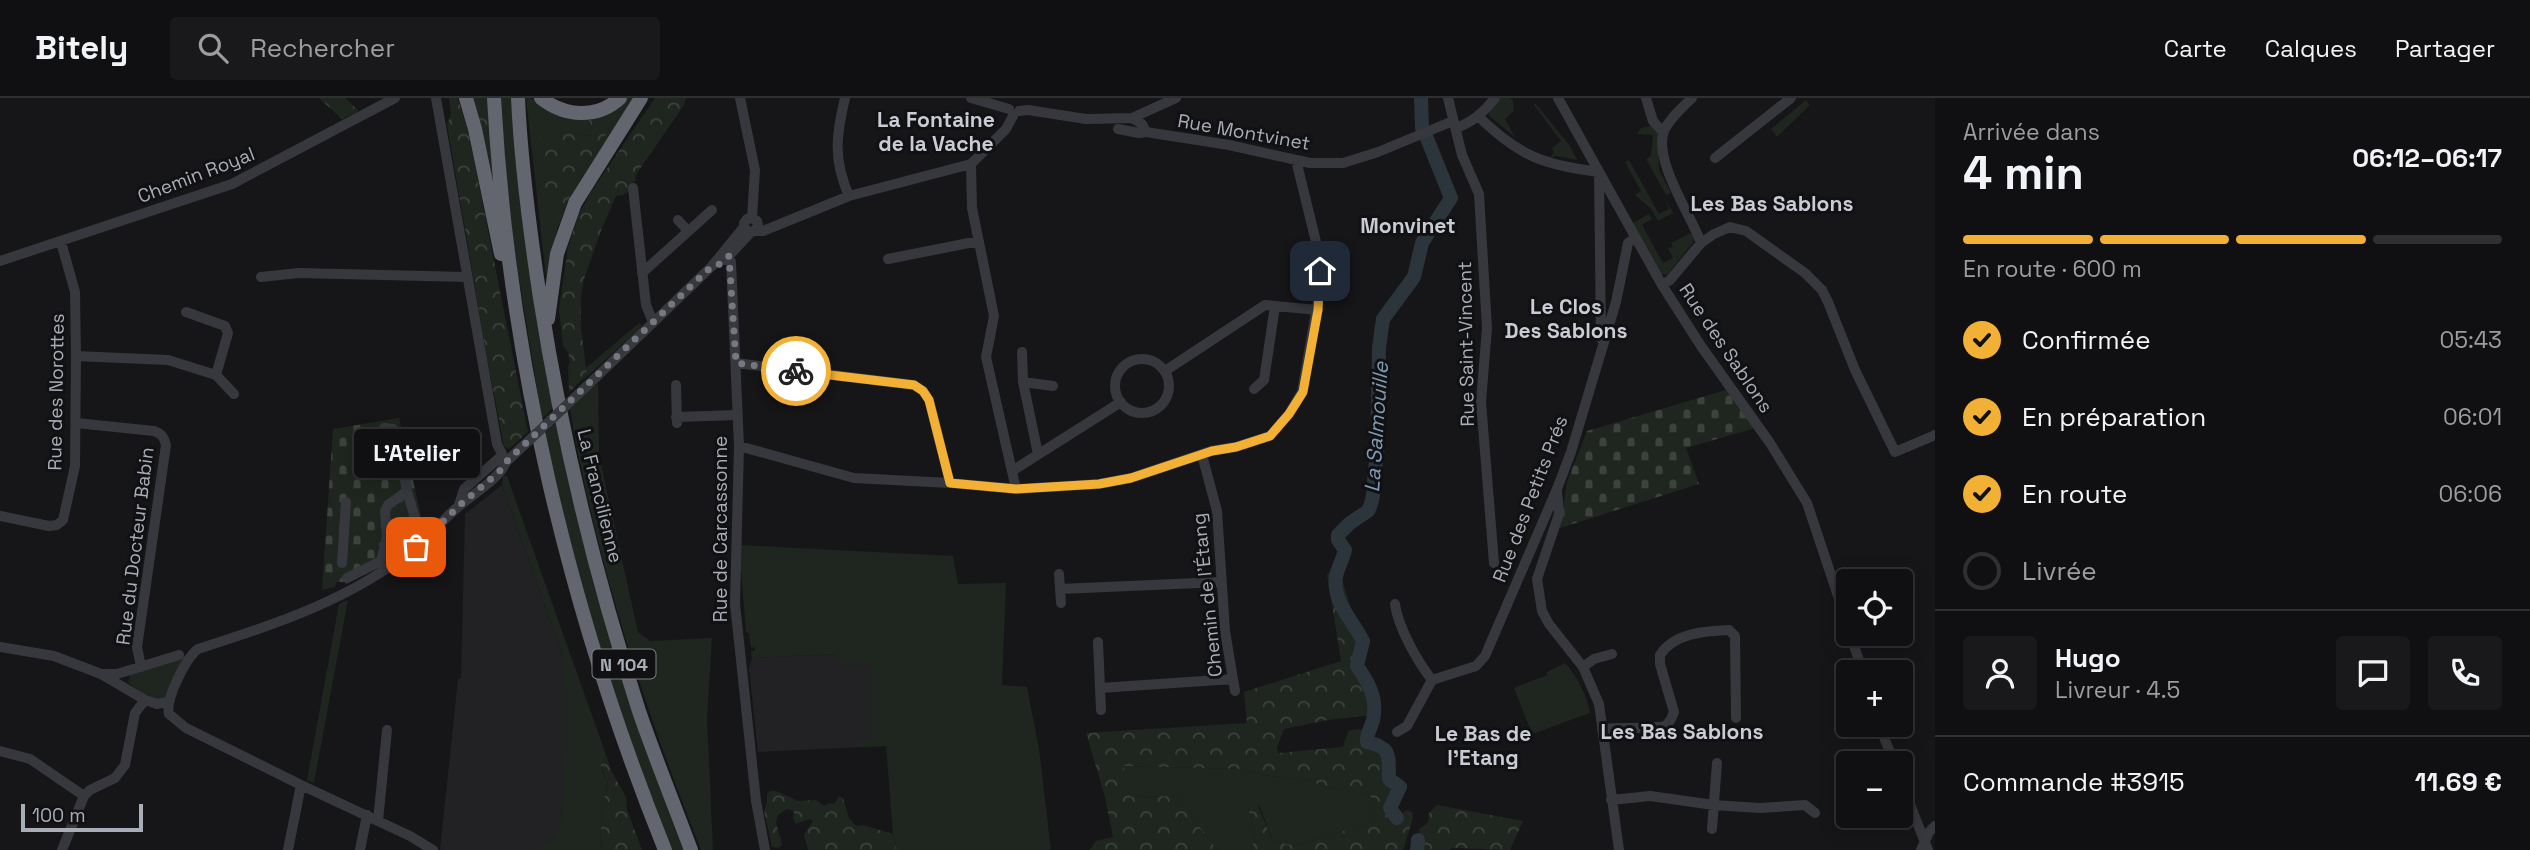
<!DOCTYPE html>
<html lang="fr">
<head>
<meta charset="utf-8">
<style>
	body { margin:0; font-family:"Space Grotesk",sans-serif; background:#19191b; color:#f1f3f6; height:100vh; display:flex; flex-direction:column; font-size:26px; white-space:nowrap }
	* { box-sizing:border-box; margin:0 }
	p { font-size:23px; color:#9c9d9f }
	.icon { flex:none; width:38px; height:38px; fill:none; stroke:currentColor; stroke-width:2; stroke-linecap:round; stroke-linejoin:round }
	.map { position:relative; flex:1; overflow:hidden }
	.drawer { display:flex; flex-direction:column; background:#101012; width:595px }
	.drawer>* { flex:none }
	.controls { position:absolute; left:1836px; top:471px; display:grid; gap:14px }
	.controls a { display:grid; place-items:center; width:77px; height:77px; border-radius:7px; background:#101012; box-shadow:0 4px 18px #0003,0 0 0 2px #303032; font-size:35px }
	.scale { position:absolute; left:21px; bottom:18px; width:122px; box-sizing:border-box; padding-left:7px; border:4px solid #a8adb8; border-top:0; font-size:19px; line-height:24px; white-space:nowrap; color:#a8adb8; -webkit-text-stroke:5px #111113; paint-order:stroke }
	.pin { position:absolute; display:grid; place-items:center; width:60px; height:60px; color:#fff; margin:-30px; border-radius:14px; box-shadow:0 4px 10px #0006 }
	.courier { position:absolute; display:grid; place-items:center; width:70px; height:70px; margin:-35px; border:5px solid #f2b134; border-radius:50%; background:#fff; color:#222; box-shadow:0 2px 9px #0007 }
	.bubble { position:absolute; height:49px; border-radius:7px; background:#101012; box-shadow:0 4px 18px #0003,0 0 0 2px #303032; font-size:23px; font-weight:600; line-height:49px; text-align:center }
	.summary em { font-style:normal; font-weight:600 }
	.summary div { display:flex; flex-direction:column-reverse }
	.summary { display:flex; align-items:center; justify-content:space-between; height:119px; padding:0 28px }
	h1 { font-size:46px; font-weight:600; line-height:52px }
	.bar { display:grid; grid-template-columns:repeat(4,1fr); gap:10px 7px; align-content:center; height:84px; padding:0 28px }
	.bar i { height:9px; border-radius:5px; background:#303032 }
	.bar .on { background:#f2b134 }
	.bar p { grid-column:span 4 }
	.line { display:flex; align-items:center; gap:18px; padding:0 28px; border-top:2px solid #303032 }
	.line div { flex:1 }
	.round { display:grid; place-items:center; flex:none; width:74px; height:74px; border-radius:7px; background:#19191b }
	ol { padding:0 28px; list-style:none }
	li { display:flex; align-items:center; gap:21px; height:77px }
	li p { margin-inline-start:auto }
	li .icon { padding:7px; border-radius:50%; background:#f2b134; color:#111; stroke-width:4 }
	li:last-child { color:#9c9d9f }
	li i { width:38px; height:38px; border:4px solid #303032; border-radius:50% }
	header { display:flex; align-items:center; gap:42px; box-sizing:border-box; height:98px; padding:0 35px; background:#101012; border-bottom:2px solid #303032 }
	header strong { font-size:33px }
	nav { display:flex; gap:38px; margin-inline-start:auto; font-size:24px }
	.search { width:490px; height:63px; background:#19191b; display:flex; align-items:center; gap:18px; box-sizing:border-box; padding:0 24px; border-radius:7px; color:#9c9d9f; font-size:26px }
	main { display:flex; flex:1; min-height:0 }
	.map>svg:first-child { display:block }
</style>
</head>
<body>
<header>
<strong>Bitely</strong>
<div class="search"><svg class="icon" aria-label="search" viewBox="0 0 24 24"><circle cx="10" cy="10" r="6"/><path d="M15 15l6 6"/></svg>Rechercher</div>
<nav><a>Carte</a><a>Calques</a><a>Partager</a></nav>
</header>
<main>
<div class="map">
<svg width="1935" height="752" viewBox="0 0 1935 752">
	<defs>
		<pattern id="forest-crowns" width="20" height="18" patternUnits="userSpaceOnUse" patternTransform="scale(1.75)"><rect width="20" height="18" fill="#1e261f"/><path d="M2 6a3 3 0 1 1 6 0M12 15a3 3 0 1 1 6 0" fill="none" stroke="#3c433d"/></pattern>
		<pattern id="cemetery-stones" width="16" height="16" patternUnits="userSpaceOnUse" patternTransform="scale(1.75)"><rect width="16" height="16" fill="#1e261f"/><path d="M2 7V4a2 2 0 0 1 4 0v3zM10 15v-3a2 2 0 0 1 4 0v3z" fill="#3c433d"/></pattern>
	</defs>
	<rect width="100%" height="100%" fill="#161618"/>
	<path fill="#222225" d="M502 387 578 600 577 752H440L458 581 461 580 465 416Z
		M836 556 837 562 882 560 886 648 758 654 749 571 752 560Z"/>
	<path fill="#1e261f" d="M499 0H514L554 309 542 321 511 131Z
		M526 0C549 0 566 21 589 22L591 38 538 30 556 112 568 103 557 132 549 179H546Z
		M626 0H636L581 83 582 73 613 26 608 16Z
		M1498 0H1510L1513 3 1514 13 1505 21 1515 39 1489 18V11Z
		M1806 2 1810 7 1777 39 1771 31Z
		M1535 5 1570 48 1577 62 1557 58 1550 60 1554 54 1552 50 1561 43 1534 7Z
		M1651 28 1658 34 1659 72 1671 95 1666 97 1646 61 1651 58 1653 37 1637 36 1641 30Z
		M1629 62 1659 116 1669 111 1664 99 1673 115 1658 123 1651 111 1635 97 1641 93 1625 64Z
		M1649 116 1652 121 1642 127 1663 165 1673 160 1668 151 1673 148 1671 145 1691 135 1695 142 1667 177 1661 176 1633 125Z
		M639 225 642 227 638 232 581 284 587 276 586 270Z
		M598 285 599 357 638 534 650 543 712 540 707 621 713 752H701C644 609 596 463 570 311Z
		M557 324 685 752H670L624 626 578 477 544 336Z
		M503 378H507L611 671 604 661 602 672 608 686 602 708 600 752H538L556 738 561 728 568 604 563 580 562 555 502 387Z
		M739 447 953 458 958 486 1006 485 1002 587 1027 589 1039 651 1051 752H897L893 736 886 648 855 649V644L872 643 869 566H842L841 562H837L835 556 752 560 751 553H755V550L751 549 749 535 746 534Z
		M348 502 314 685 307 682 339 506Z
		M179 557 190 558 168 604 157 606 128 585 132 571Z
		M1565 565C1577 578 1587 597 1590 615L1532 636 1514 590 1547 577V574Z
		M1122 668 1242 671 1261 677 1311 682 1319 687 1367 696 1373 701 1371 723 1356 733H1343L1296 748 1273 743 1259 707 1247 705 1255 739 1251 752H1217L1177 698 1131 699Z"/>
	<path fill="url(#forest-crowns)" d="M319 0H345L359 13 342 21Z
		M449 0H458L469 37 528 334 509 351 504 348 486 254 447 26 451 17Z
		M473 0H488L495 97Z
		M655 0H686L684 7 635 78 636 83 631 85 630 92 623 97 616 98 602 130 584 181 581 198V230L587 276 569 295 568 269 570 263 568 254 563 248 559 211 568 149 579 116 591 94Z
		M608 16 613 26 582 73 581 83 568 103 556 113 546 100 538 29 590 38 589 22Z
		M1335 471 1340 475 1357 530 1365 543V554L1360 567V573L1377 590V606L1372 617 1328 622 1284 631 1277 649 1278 655 1343 649 1348 634C1357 630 1361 630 1369 636L1371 646 1386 645 1390 648 1392 681 1400 691 1397 712 1402 715 1407 712 1412 714 1413 720 1403 752H1251L1255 739 1247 705 1254 699 1273 743 1296 748 1343 733H1356L1371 723 1373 701 1367 696 1319 687 1311 682 1261 677 1242 671 1123 668 1131 699 1177 698 1217 752H1090L1096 743 1113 739 1105 699 1086 635 1247 625 1244 594 1341 563 1327 476Z
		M604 660 626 699 627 712 642 752H600L602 708 608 686 599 662Z
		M770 693H776L798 703 816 702 824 708 829 705 834 706 839 698 843 700 849 720 856 728 863 727 893 736 897 752H808L804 737 813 723 809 721 796 726 793 720 794 715 792 712 787 711 778 717 776 724 782 747 778 750 772 749 764 713 767 705V696Z
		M1437 707 1523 723 1510 752 1452 750 1449 752H1422L1419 731 1428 725 1429 715Z"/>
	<path fill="url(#cemetery-stones)" d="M1726 292 1755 330 1686 350 1699 386 1560 430 1567 384 1587 333Z
		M399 320 422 422 387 449 390 461 346 486 345 484H336L335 489 322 492 333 331Z"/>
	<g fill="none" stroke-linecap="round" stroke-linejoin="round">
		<path stroke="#2c353c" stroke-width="14" d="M1421 0 1422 30
			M1397 720 1390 710 1400 689 1389 681C1388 658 1393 650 1367 644 1366 637 1371 630 1373 622 1378 601 1369 585 1357 568L1363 543C1353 523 1332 503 1336 479 1337 471 1343 461 1345 452L1338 442V437L1350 425 1368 413C1377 396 1372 377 1377 360L1379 250 1383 221 1414 179 1422 145 1451 100 1426 38
			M1417 752 1418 742"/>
		<path stroke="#37383d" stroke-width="10" d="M436 0 497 346 506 364
			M740 0 755 72 752 120 757 123 758 127 755 133 749 134 745 131 744 125 747 121 752 120
			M845 0C836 38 833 61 849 98
			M971 0 1009 11
			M1448 0 1462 57 1479 96 1487 230 1481 304 1494 465
			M1558 0 1662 187 1701 248 1770 345 1807 405 1848 528
			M1646 0 1653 23 1663 34
			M1692 0C1683 9 1669 21 1664 33 1653 62 1691 117 1701 145
			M1019 13 1028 12 1086 21 1132 20 1142 26 1146 34 1229 47 1310 65H1343L1378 54 1453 23
			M1478 18C1519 58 1543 67 1599 74
			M1132 20 1176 0
			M1456 30C1473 24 1484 14 1495 0
			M1118 31 1139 35 1146 34
			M1715 60 1791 0
			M971 66 972 110 994 218 986 259 1016 391
			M1599 74 1601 241
			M633 90 646 207 653 224
			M678 122 688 133
			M755 133H763L849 98 971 66 1006 31 1013 18
			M727 152 731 164 739 348 735 506 756 703 765 752
			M888 161 979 143
			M725 162 751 134
			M0 163 232 86 395 0
			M642 175 712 112
			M261 179 299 175 467 179
			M1662 187 1670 182 1701 145 1714 136 1730 129 1746 133 1805 175 1822 192 1828 204 1855 272 1895 354 1935 337
			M186 214 225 228 228 235 216 277
			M1022 254 1023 284 1038 356
			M76 258 168 262 216 277 234 296
			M1115 288a27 27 0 1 1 54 0a27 27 0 1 1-54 0Z
			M736 265 914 287 923 293 929 302 950 385
			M1165 273 1265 207 1318 212
			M1023 284 1053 288
			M676 287 677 325
			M587 288 712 168 744 129
			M1254 291 1264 282 1275 208
			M676 319 737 317
			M76 325 154 333C162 336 164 339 166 347L137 549 141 569
			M384 330 393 331 396 335 407 393 415 420 384 447
			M739 348 854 380 950 385 1016 391 1099 386 1131 380 1211 353 1236 349 1270 338 1289 316 1302 294 1320 191 1319 156 1296 62
			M1202 357 1217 413 1225 533 1235 593
			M1012 373 1121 304
			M1557 394 1559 416 1537 481 1542 513 1549 526 1583 569 1599 606 1619 752
			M459 407 464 391 499 360 506 364
			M0 418 49 428 57 427 63 422 75 368 76 258 75 194 61 144
			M342 465 346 404
			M1059 476 1061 505
			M347 480 381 463 387 440 385 413 388 407 407 393
			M1060 491 1221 484
			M1395 506C1398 529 1417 563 1432 582L1407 628 1397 634
			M1850 536 1863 574
			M1098 544 1101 612
			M0 549 54 558 101 576 145 602 157 606 168 604
			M1583 569 1594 561 1612 556
			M101 576H117L179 557
			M1432 582 1476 568 1485 558 1557 391 1571 354 1616 204 1628 145 1635 140
			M1100 590 1233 581
			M1879 626 1894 665
			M1602 631C1612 630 1661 630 1665 628 1671 624 1672 619 1674 614L1660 566V557C1674 535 1705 533 1729 532L1735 538 1736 620
			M0 653 30 661 84 698
			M1900 681 1928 752
			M301 687 410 738 433 752
			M1611 702 1650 698 1714 707 1760 710 1805 707 1815 715
			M378 723 387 632
			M1712 731 1717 665
			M62 752 84 698 90 692 115 680 125 667 135 615 145 602
			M288 752 301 687 186 630 169 616C165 601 186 560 198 551 274 527 353 501 416 449 432 436 444 420 459 408 472 397 500 380 506 364
			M360 752 367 717
			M1921 752 1929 734 1935 728"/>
		<path stroke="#63666e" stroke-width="14" d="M466 0 475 31 501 156
			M494 0C508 257 569 514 665 752
			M518 0C521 67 530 134 540 200 562 340 595 478 639 613 655 660 674 706 691 752
			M541 0C565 19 597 21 620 0
			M548 221 557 156 575 105 641 0"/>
		<path stroke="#37383d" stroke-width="10" d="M506 364 587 288"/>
	</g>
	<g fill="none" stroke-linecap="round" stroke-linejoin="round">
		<path stroke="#757880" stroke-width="7" stroke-dasharray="0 12.6" d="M416 449 460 407 499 374 506 364 712 168 720 166 729 158 736 265 796 273"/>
		<path stroke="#f2b134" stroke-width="9" d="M796 273 914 287 923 293 929 302 950 385 1016 391 1099 386 1131 380 1212 353 1236 349 1270 338 1289 316 1303 294 1318 212 1320 173"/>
	</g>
	<g text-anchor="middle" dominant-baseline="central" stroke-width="6" stroke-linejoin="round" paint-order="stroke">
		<rect fill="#111113" stroke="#7b7e86" stroke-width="2" x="592.5" y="551.5" width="63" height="29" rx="5"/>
		<g font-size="18" font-weight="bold" fill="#a8adb8">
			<text x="624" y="566">N 104</text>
		</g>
		<g font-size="19" fill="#a8adb8" stroke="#111113">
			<text transform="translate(1244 34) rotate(10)">Rue Montvinet</text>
			<text transform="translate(196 77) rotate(-21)">Chemin Royal</text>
			<text transform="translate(1466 246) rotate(-91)">Rue Saint-Vincent</text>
			<text transform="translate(1726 250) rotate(56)">Rue des Sablons</text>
			<text transform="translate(56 294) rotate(-89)">Rue des Norottes</text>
			<text transform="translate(600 398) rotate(76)">La Francilienne</text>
			<text transform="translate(1530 401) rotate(-69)">Rue des Petits Prés</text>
			<text transform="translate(720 431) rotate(-90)">Rue de Carcassonne</text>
			<text transform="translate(135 448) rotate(-83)">Rue du Docteur Babin</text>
			<text transform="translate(1207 497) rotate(-96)">Chemin de l'Étang</text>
		</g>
		<g font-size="21" font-weight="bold" fill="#c9ccd4" stroke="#111113">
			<text x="936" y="21">La Fontaine<tspan x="936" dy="24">de la Vache</tspan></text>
			<text x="1772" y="105">Les Bas Sablons</text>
			<text x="1408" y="127">Monvinet</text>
			<text x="1566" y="208">Le Clos<tspan x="1566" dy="24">Des Sablons</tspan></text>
			<text x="1682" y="633">Les Bas Sablons</text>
			<text x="1483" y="635">Le Bas de<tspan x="1483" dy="24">l'Etang</tspan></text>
		</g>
		<g font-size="21" font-style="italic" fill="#7f9bb3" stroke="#111113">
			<text transform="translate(1376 329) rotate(-86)">La Salmouille</text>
		</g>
	</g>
</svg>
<div class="controls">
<a><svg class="icon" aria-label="locate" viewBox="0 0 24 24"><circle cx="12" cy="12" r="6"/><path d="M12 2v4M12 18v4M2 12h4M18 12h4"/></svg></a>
<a>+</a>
<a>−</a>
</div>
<div class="scale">100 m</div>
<div class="pin" style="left:416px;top:449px;background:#ea580c"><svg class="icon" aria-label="bag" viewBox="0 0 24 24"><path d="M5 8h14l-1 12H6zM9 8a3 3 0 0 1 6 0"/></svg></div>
<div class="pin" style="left:1320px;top:173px;background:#1f2937"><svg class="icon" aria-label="home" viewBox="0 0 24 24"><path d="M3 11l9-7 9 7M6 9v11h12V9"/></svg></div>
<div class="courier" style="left:796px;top:273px"><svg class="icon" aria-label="bike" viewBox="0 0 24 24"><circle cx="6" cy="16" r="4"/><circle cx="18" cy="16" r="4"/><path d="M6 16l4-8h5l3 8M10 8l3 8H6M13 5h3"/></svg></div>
<div class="bubble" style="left:354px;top:331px;width:126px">L’Atelier</div>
</div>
<section class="drawer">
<div class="summary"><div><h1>4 min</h1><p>Arrivée dans</p></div><em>06:12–06:17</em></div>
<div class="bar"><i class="on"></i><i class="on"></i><i class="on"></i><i></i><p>En route · 600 m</p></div>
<ol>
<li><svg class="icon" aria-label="check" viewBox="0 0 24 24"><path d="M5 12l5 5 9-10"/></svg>Confirmée<p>05:43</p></li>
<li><svg class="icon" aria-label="check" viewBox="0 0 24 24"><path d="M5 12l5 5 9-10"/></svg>En préparation<p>06:01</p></li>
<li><svg class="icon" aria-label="check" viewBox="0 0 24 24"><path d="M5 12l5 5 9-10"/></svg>En route<p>06:06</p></li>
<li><i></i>Livrée</li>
</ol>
<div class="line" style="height:126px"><a class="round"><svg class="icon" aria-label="person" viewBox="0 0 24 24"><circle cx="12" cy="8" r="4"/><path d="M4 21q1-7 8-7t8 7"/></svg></a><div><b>Hugo</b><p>Livreur · 4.5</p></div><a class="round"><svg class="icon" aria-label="chat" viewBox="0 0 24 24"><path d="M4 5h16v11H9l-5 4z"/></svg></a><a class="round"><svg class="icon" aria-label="phone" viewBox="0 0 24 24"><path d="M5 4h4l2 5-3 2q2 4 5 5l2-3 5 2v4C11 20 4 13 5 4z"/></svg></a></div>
<div class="line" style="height:91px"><div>Commande #3915</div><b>11.69 €</b></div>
</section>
</main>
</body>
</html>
